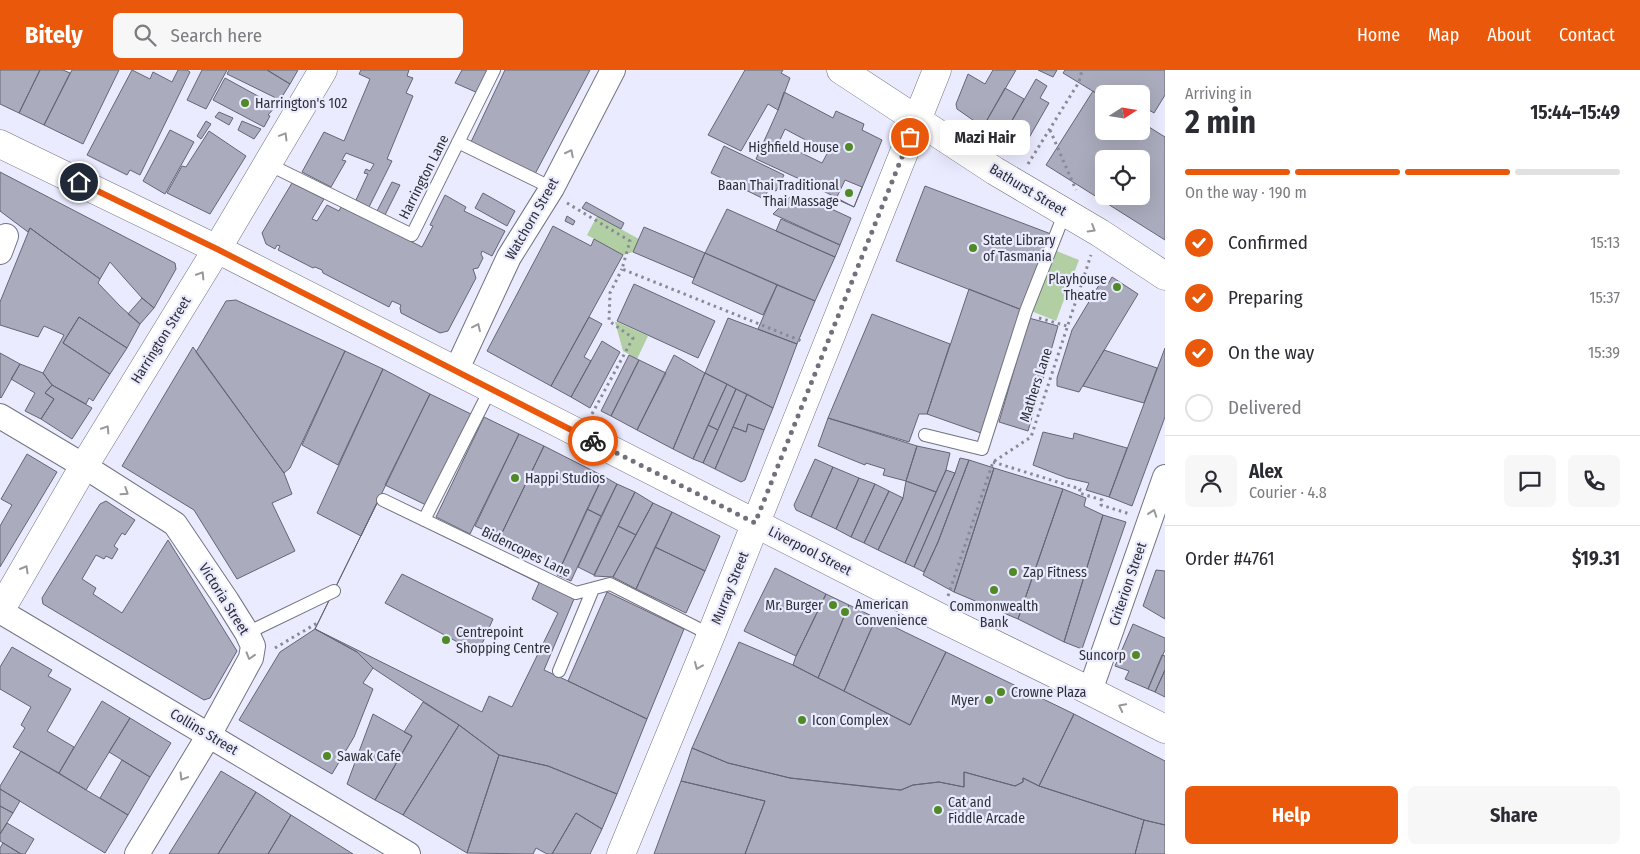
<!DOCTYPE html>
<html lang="en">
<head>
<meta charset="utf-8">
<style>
	body { margin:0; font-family:"Fira Sans Condensed",sans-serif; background:#f7f7f7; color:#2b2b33; height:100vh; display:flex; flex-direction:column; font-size:19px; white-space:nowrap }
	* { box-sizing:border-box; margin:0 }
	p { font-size:16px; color:#7c7c81 }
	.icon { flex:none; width:28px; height:28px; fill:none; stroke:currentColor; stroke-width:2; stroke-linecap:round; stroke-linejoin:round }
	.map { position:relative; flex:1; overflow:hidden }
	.drawer { display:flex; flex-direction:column; background:#fff; width:475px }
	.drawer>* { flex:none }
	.needle { width:32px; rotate:78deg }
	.fabs { position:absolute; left:1095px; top:15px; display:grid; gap:10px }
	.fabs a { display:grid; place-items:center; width:55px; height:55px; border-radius:8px; background:#fff; box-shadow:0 5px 20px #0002; font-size:25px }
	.pin { position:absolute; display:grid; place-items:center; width:42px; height:42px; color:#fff; margin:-21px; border:2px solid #fff; border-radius:50%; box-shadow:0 1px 5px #0007 }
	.courier { position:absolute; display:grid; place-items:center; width:50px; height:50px; margin:-25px; border:4px solid #ea580c; border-radius:50%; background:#fff; color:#222; box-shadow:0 1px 6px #0007 }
	.bubble { position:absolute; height:35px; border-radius:8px; background:#fff; box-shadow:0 5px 20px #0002; font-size:16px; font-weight:700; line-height:35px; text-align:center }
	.summary em { font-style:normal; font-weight:700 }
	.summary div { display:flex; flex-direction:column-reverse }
	.summary { display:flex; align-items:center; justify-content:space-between; height:85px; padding:0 20px }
	h1 { font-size:32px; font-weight:700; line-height:38px }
	.bar { display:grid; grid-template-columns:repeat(4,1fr); gap:8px 5px; align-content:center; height:60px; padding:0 20px }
	.bar i { height:6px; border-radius:4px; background:#e1e1e2 }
	.bar .current { background:#ea580c }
	.bar p { grid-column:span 4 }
	.line { display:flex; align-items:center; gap:12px; padding:0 20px; border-top:1px solid #e1e1e2 }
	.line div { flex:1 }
	.round { display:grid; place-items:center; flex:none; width:52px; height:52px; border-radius:8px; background:#f7f7f7 }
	ol { padding:0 20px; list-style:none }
	li { display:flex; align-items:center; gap:15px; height:55px }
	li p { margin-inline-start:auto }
	li .icon { padding:5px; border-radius:50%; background:#ea580c; color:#fff; stroke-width:4 }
	li:last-child { color:#7c7c81 }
	li i { width:28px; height:28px; border:2px solid #e1e1e2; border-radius:50% }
	.action { display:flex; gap:10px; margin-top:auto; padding:10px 20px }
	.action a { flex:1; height:58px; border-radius:8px; background:#ea580c; color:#fff; font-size:20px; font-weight:700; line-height:58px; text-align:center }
	.action a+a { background:#f7f7f7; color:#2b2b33 }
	header { display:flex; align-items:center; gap:30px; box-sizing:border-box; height:70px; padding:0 25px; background:#ea580c; color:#fff }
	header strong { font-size:24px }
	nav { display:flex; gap:28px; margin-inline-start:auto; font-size:18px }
	.search { width:350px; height:45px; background:#f7f7f7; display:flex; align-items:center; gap:12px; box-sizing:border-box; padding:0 18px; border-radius:8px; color:#7c7c81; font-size:19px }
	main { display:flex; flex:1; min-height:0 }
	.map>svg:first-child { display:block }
</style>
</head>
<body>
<header>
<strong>Bitely</strong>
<div class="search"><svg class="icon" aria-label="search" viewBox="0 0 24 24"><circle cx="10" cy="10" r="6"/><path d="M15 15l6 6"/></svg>Search here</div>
<nav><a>Home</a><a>Map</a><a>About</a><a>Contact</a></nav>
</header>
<main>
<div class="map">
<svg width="1165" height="784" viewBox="0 0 1165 784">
	<rect width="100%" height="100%" fill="#eaebfe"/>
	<path fill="#b2cfa4" d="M597 146 639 169 633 182 623 185 587 165Z
		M1054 180 1079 190 1056 251 1031 241Z
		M615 252H617L648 266 637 289 623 281Z"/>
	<path fill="#aaacbd" stroke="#646575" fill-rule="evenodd" d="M0 0H40L19 43 0 34Z
		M40 0H63L70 3 44 55 19 43Z
		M72 0H119L83 74 44 55Z
		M132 0 150 9 153 2 172 12 178 0H187L190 2 140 105 130 100 127 105 87 85Z
		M202 0H227L206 39 187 30Z
		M229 0H267L290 14 280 30 227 4Z
		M267 0H298L290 14Z
		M361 0H409L407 6 413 8 406 23 413 26 387 89 392 91 369 137 356 130 368 104 364 103 366 99 370 101 374 94 346 83 342 90 346 91 331 117 302 102 324 62 344 71 370 9 359 4Z
		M462 0H489L478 23 455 13Z
		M505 0H590L535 104 471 72Z
		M745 0H783L781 3 790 8 778 40 768 34 741 81 708 65Z
		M993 0H1016L983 57 957 39 956 34 968 4 985 14Z
		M1038 0H1057L1053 7Z
		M1065 0H1165V25L1154 43 1141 35V24H1104V28L1063 3Z
		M225 8 276 36 268 45 270 46 264 57 213 30Z
		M1036 9 1047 16 1040 28 1049 33 1022 80 1002 68Z
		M1005 18 1024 29 1002 68 983 57Z
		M1093 21 1104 28V61H1141V52L1165 67V170L1046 95ZM1104 89H1141V126H1104Z
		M784 22 833 48 836 41 864 54 862 60 882 70 854 137 806 112 756 89 778 40ZM785 59 828 82 822 93 779 72Z
		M219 42 233 48 229 55 215 47Z
		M206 51 211 54 201 69 197 66Z
		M242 51 261 59 254 69 238 60Z
		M170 60 194 72 165 124 143 111Z
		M209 61 246 86 210 144 167 123 182 96 186 97Z
		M724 76 784 105 776 121 769 118 764 129 711 103Z
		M0 102 175 193 176 199 154 238 142 228 110 192 100 209 30 158 28 162 0 141Z
		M845 110 862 117 854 137 836 129Z
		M392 112 400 115 385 145 377 141Z
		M292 113 324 129 312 149 317 151 327 135 339 141 341 137 422 177 433 156 430 155 445 125 466 137 464 141 505 161 492 186 482 181 481 184 483 188 478 198 473 199 476 208 448 261 440 263 401 243 400 238 401 235 392 231 389 237 323 203 322 200 315 197 313 198 278 180 280 176 277 175 275 179 266 174 262 163Z
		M925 116 1051 164 1022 240 896 191Z
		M483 123 515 141 507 156 475 138Z
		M790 127 825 136 851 148 840 175 773 144Z
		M586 132 624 153 621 159 582 138Z
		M727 139 835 187 815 231 705 183Z
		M567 146 575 151 573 155 565 151Z
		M781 149 840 175 835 187 776 161Z
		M553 156 591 176 594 169 623 185 551 316 487 281Z
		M644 157 705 183 694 208 633 182Z
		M30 158 100 209 98 213 120 236 140 254 127 278 79 247 63 273 110 304 93 331 89 328 86 334 52 315 43 303 64 265 44 256 38 267 0 255V232Z
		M705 183 777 215 763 245 692 213Z
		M1112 207 1138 224 1079 322 1057 316V308L1072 260 1102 210 1108 214Z
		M634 214 715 251 698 288 617 251Z
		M777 215 815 231 797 274 758 259Z
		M969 219 1022 240 981 363 927 344Z
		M142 228 154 238 140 254 128 244Z
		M236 230 345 281 290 398 284 403 196 282 226 231Z
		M872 244 950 274 927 344H919L909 372 828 348Z
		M79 247 127 278 110 304 63 273Z
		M589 247 602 254 584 287 591 291 571 327 551 316Z
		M728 248 797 274 773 338 705 303Z
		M1029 248 1058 256 1028 361 999 352Z
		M602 271 620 282 590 338 571 327Z
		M193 277 284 403 292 424 272 433 295 481 237 509 194 440 122 396Z
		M1165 278V347L1132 436 1109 427Z
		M1104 280 1157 298 1144 333 1083 316Z
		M345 281 383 299 338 395 302 375Z
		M0 283 20 294 1 328 0 327Z
		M629 285 639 290 611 346 601 341Z
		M674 285 705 303 673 379 637 360Z
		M639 290 666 303 637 360 611 346Z
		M20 294 43 303 52 315 45 323 54 329 41 349 25 341 35 323 11 309Z
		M383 299 430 324 361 466 317 443Z
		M705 303 727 314 693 389 673 379Z
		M727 314 736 319 718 360 708 355Z
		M52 315 92 338 72 369 41 349 54 329 45 323Z
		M736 319 747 324 715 399 703 393Z
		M430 324 473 345 428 436 385 415Z
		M747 324 773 338 764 360 748 354 746 362 733 357Z
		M484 347 519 364 470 464 436 447Z
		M828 348 917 376 906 411 883 405 885 399 866 393 865 395 818 376Z
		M748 354 764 360 745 410 741 412 715 399 733 357 746 362Z
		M708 355 718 360 703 393 693 389Z
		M1043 362 1073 369 1074 363 1127 378 1109 427 1086 420 1089 413 1067 408 1033 395Z
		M519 364 544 376 500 467 475 456Z
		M544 376 603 406 561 497 500 467Z
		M917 376 950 383 946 400 936 422 906 411Z
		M27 384 57 402 0 497V456L12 435 1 429Z
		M960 388 969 390 938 472 924 502 914 497 955 403Z
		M815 389 833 397 811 447 796 440 794 435Z
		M969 390 994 398 954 522 923 505 938 472Z
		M833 397 859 408 836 459 811 447Z
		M994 398 1063 419 1018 549 954 522Z
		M946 400 955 403 914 497 905 493Z
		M603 406 617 414 601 446 587 439Z
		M859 408 875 414 851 467 836 459Z
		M906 411 936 422 905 493 878 480 903 428Z
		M617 414 635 422 594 505 578 497Z
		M875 414 889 421 864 473 851 467Z
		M1063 419 1086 428 1084 436 1103 445 1064 572 1018 549Z
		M889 421 903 428 878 480 864 473Z
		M635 422 653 433 636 465 618 456Z
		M106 431 135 450 125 465 122 463 114 476 118 479 112 489 106 486 104 489 96 485 82 509 96 518 93 524 122 543 168 470 237 581 210 628 204 630 43 534 42 528 100 434Z
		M377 433 539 513 532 529 558 543 512 637 489 626 482 642 315 559ZM402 504 493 549 478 583 385 533Z
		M377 433 574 529 544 600 568 611 647 649 617 724 548 696 499 685 459 655 373 598 357 582 315 559Z
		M653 433 672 442 636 519 613 507Z
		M587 439 601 446 571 511 557 505Z
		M672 442 720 466 705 501 655 477Z
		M1103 445 1126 452 1082 579 1064 572Z
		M618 456 636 465 613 507 594 506Z
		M655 477 705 501 686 543 636 519Z
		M775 498 826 524 796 586 744 561Z
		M1156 500 1165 501V549L1143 536Z
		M607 522 684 559 647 649 568 611Z
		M826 524 849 535 818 608 793 595 796 586Z
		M849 535 876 548 844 621 818 608Z
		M876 548 946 582 910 655 844 621Z
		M1133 554 1165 568V580L1148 619 1125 609 1129 601 1115 596Z
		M315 559 357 582 373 598 363 613 373 619 354 667 332 704 239 650 280 582Z
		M739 572 793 595 910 655 946 582 1074 644 1039 716 1023 708V712L1015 716 964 702V717L939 712 913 715 901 720 790 708 728 693 692 678Z
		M12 577 52 600 48 606 71 619 47 661 74 677 59 703 13 677 25 658 21 655 31 637 0 619V597Z
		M1162 585 1165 586V600L1155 622 1148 619Z
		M1165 600V627L1155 622Z
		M102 631 130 648 86 720 59 703Z
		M423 632 459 655 403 745 375 730 412 666 404 662Z
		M373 644 412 666 375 730 347 714Z
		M1074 644 1165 691V755L1144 750 1039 716Z
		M130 648 171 673 150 707 109 682Z
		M459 655 499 685 467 783 403 745Z
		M692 678 728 693 790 708 879 718 901 720 913 715 939 712 964 717V702L1015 716 1023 712V708L1039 716 1144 750 1135 784H745L765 731 681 711Z
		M21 681 128 745 105 783 0 719V716Z
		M499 685 548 696 617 724 602 759 576 743 552 784H547L536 778 533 784 467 783Z
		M122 690 150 707 128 745 100 728Z
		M221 701 256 722 218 784H169Z
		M681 711 765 731 745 784H654Z
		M0 719 20 731 13 743 0 736Z
		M256 722 291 745 268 784H218Z
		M0 736 13 743 0 764Z
		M576 743 602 759 590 784H552Z
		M291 745 353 784H268Z
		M1144 750 1165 755V784H1135Z
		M7 753 34 769 25 784H21L0 771V764Z
		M3 773 21 784H0V778Z"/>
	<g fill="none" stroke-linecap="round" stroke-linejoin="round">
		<g stroke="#727383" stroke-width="14">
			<path id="lane" d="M458 72 552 118
				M268 94 412 165 494 0
				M925 365 982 379 1026 241 1065 142
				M383 430 576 523 610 514 711 565
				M424 450 491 318
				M247 563 334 521
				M559 601 593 519"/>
		</g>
		<g stroke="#727383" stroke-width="26">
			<path id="street" d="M0 182 6 166
				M456 301 509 187 552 118 613 0
				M0 346 84 396 175 454 227 531 247 563 253 576 251 588 209 665 137 784
				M0 541 408 784
				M1090 621 1165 407"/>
		</g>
		<g stroke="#727383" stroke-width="29">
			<path id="secondary" d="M841 0 995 101 1100 163 1165 206
				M0 74 217 179 941 548 1090 621 1165 659
				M0 541 84 396 217 179 323 0
				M621 784 711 565 937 0"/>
		</g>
		<path stroke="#898a97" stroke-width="3" stroke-dasharray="2.5 4" stroke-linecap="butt" d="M1050 60 1076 120
			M1028 94 1079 12 1082 0
			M567 133 630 171 622 199 804 272
			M1039 248 1067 256
			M592 344 633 268 609 251 610 223 622 199
			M993 392 1080 419 1079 423 1102 430 1101 435 1130 444
			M948 526 993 392 1031 367 1091 185
			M275 578 319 552"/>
		<use href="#lane" stroke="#fff" stroke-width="12"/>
		<use href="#street" stroke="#fff" stroke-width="24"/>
		<use href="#secondary" stroke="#fff" stroke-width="28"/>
	</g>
	<defs><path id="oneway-chevron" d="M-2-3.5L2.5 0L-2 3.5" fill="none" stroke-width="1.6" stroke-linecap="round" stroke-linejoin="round" transform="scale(1.25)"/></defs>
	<g stroke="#97989b">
		<use href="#oneway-chevron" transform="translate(284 66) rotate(-59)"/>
		<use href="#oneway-chevron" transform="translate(570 83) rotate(-63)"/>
		<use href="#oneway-chevron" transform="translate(1092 159) rotate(31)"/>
		<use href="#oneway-chevron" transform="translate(201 205) rotate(-58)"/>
		<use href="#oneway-chevron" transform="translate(477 257) rotate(-65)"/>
		<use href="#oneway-chevron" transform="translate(106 359) rotate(-58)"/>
		<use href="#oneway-chevron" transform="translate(125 422) rotate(33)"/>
		<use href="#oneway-chevron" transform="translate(1153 443) rotate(-71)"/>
		<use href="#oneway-chevron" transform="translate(25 499) rotate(-60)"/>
		<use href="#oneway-chevron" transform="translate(250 586) rotate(107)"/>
		<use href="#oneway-chevron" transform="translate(698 596) rotate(113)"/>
		<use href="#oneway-chevron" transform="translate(1122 637) rotate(-153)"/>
		<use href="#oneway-chevron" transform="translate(183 707) rotate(121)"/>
	</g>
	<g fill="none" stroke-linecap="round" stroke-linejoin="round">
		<path stroke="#70717d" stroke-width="5" stroke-dasharray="0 9" d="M593 371 755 453 910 67"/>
		<path stroke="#ea580c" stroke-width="6" d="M79 112 217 179 593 371"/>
	</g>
	<g fill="#4f8a27" stroke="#eaebfe" stroke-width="2">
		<circle cx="245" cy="33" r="5"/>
		<circle cx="849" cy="77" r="5"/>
		<circle cx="849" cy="123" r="5"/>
		<circle cx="973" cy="178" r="5"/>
		<circle cx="1117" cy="217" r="5"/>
		<circle cx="515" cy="408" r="5"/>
		<circle cx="1013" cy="502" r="5"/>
		<circle cx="994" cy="520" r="5"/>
		<circle cx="833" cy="535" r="5"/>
		<circle cx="845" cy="542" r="5"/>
		<circle cx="446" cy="570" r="5"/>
		<circle cx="1136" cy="585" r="5"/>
		<circle cx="1001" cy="622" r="5"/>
		<circle cx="989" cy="630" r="5"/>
		<circle cx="802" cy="650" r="5"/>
		<circle cx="327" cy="686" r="5"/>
		<circle cx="938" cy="740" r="5"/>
	</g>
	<g text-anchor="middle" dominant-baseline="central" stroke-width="4.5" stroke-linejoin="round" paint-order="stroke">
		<g font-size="14" fill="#2f3037" stroke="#eaebfe" text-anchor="start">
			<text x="255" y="33">Harrington's 102</text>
			<text x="839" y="77" text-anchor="end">Highfield House</text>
			<text x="839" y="115" text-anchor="end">Baan Thai Traditional<tspan x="839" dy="16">Thai Massage</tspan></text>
			<text x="983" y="170">State Library<tspan x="983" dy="16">of Tasmania</tspan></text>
			<text x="1107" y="209" text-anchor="end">Playhouse<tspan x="1107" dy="16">Theatre</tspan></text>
			<text x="525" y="408">Happi Studios</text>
			<text x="1023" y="502">Zap Fitness</text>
			<text x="855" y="534">American<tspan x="855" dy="16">Convenience</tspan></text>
			<text x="823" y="535" text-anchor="end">Mr. Burger</text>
			<text x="994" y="536" text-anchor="middle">Commonwealth<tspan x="994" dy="16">Bank</tspan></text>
			<text x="456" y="562">Centrepoint<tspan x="456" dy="16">Shopping Centre</tspan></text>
			<text x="1126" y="585" text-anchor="end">Suncorp</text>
			<text x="1011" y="622">Crowne Plaza</text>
			<text x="979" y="630" text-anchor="end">Myer</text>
			<text x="812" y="650">Icon Complex</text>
			<text x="337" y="686">Sawak Cafe</text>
			<text x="948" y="732">Cat and<tspan x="948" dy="16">Fiddle Arcade</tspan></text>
		</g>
		<g font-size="14" fill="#2f3037" stroke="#eaebfe">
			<text transform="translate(424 107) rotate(-63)">Harrington Lane</text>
			<text transform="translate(1028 120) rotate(31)">Bathurst Street</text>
			<text transform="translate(532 149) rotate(-60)">Watchorn Street</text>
			<text transform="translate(161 270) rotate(-58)">Harrington Street</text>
			<text transform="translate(1036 315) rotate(-72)">Mathers Lane</text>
			<text transform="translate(810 481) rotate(27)">Liverpool Street</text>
			<text transform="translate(526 482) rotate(26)">Bidencopes Lane</text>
			<text transform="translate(1128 514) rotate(-71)">Criterion Street</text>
			<text transform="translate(730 518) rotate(-68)">Murray Street</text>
			<text transform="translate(224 529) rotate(58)">Victoria Street</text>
			<text transform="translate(204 662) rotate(31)">Collins Street</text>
		</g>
	</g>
</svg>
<div class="fabs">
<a><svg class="needle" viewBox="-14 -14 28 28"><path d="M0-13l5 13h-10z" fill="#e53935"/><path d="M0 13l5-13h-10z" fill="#7c7c81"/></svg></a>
<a><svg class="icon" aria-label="locate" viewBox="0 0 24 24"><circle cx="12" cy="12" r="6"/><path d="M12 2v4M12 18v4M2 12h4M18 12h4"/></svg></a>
</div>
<div class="pin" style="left:910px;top:67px;background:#ea580c"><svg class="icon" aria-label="bag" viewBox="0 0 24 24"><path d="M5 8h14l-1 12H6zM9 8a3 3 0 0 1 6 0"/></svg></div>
<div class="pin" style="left:79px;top:112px;background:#1f2937"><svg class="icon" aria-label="home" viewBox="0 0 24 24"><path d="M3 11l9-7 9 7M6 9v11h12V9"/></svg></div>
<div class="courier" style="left:593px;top:371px"><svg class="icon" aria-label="bike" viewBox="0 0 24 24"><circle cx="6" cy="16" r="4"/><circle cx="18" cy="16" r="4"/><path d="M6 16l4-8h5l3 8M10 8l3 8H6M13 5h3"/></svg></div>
<div class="bubble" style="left:940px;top:50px;width:90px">Mazi Hair</div>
</div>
<section class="drawer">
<div class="summary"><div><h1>2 min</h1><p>Arriving in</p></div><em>15:44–15:49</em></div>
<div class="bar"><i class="current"></i><i class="current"></i><i class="current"></i><i></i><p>On the way · 190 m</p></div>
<ol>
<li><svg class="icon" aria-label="check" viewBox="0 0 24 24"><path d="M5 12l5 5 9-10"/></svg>Confirmed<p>15:13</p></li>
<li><svg class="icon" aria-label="check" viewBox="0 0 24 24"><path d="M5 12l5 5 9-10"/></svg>Preparing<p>15:37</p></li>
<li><svg class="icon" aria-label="check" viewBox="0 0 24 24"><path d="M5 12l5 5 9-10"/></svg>On the way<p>15:39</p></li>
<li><i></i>Delivered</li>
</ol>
<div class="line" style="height:90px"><a class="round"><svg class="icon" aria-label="person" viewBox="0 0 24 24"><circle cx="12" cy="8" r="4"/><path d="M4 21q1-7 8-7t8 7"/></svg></a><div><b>Alex</b><p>Courier · 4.8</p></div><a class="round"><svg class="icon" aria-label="chat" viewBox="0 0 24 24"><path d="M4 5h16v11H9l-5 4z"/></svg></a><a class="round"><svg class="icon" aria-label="phone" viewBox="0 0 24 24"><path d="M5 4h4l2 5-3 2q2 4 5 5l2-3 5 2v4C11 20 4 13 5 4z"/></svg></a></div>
<div class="line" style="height:65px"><div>Order #4761</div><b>$19.31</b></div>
<div class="action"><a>Help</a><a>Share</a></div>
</section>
</main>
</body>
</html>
